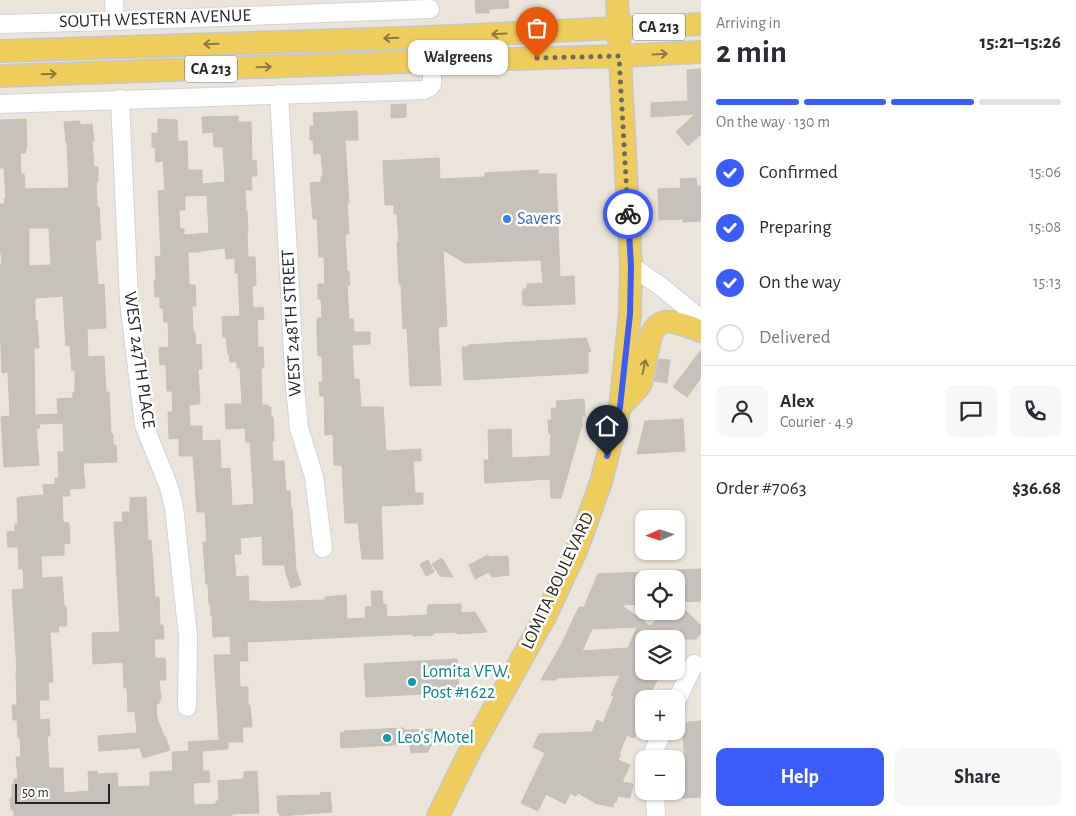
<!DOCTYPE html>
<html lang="en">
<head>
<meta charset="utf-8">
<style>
	body { margin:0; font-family:"Alegreya Sans",sans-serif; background:#f7f7f7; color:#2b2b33; height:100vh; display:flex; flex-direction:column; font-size:19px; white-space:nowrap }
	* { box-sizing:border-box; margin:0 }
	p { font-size:16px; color:#7c7c81 }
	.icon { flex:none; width:28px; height:28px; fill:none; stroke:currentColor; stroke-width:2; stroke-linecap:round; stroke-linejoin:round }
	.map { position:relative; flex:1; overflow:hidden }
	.panel { display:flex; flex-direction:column; background:#fff; width:375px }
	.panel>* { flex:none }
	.needle { width:32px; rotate:267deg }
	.controls { position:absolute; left:635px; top:510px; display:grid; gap:10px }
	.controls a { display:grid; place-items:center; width:50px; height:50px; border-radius:10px; background:#fff; box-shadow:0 1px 4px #0004; font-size:25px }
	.scale { position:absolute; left:15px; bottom:12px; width:95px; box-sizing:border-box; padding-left:5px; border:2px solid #282828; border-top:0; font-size:14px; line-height:18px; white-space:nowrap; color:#282828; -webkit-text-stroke:4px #fff; paint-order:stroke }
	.pin { position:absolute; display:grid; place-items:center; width:42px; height:42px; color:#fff; margin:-51px -21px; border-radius:50% 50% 50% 0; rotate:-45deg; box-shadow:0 0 5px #0007 }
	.pin .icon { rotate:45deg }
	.courier { position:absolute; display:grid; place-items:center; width:50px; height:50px; margin:-25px; border:4px solid #3b5cf7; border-radius:50%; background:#fff; color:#222; box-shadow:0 1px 6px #0007 }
	.bubble { position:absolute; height:35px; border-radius:10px; background:#fff; box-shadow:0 1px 4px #0004; font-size:16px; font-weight:600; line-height:35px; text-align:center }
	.headline em { font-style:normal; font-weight:600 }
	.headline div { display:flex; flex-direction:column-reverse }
	.headline { display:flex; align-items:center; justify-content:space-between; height:85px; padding:0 15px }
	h1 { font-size:32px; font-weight:600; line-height:38px }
	.bar { display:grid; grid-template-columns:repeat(4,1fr); gap:8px 5px; align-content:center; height:60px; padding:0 15px }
	.bar i { height:6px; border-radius:4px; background:#e1e1e2 }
	.bar .on { background:#3b5cf7 }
	.bar p { grid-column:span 4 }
	.line { display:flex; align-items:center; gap:12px; padding:0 15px; border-top:1px solid #e1e1e2 }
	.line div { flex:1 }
	.round { display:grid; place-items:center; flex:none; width:52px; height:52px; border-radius:10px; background:#f7f7f7 }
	ol { padding:0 15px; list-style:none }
	li { display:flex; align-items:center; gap:15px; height:55px }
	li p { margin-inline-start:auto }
	li .icon { padding:5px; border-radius:50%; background:#3b5cf7; color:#fff; stroke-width:4 }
	li:last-child { color:#7c7c81 }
	li i { width:28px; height:28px; border:2px solid #e1e1e2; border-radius:50% }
	.cta { display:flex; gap:10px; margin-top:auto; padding:10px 15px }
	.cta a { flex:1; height:58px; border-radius:10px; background:#3b5cf7; color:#fff; font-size:20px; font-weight:600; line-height:58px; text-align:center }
	.cta a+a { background:#f7f7f7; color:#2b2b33 }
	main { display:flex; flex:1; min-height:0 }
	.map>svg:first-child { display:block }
</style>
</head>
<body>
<main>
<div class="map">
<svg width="701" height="816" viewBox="0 0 701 816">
	<rect width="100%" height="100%" fill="#ebe4da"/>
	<path fill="#c6c1ba" stroke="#c6c0b4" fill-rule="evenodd" d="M475 0H508L509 8 489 9V13H476Z
		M701 69V134L688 146 676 132 695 114 651 117V103L688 101 687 70Z
		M406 104V117L391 118V105Z
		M357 111 358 140H345L349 203H347L349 234H345L347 271H349L350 285H347L349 319H353L354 332H370V344L352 345 354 379H359L361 407H383L386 451 421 449V461H413L415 493H423V504L381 506 383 559H362L358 523H345L342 465H334L333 434 325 435 324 396H320L319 382H323L322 356H318L317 335V318H322L321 299H318V284H325L324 257H319L317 219H313L310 183 321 182V177L323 176 321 153 314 154 313 140H310V126H314L313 113Z
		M238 116V121L240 122H251L252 161 256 160 257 176H251L252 190H245L246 211H247L248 232H247L248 257H255L256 285 252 286 253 308 263 307 264 319 257 320 258 347H263L264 368H261L262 405H268V407H271V417H273L274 441H272L273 461H284L286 491H290L291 509H292L296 570 301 585 291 588 285 570V565H263L262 536 240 538 241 554H234L236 577 248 576 249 601H259L262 602 325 600V597L346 595 347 619 366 618 365 607 372 606 371 591H382L383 604H386L387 617 427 615 428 605 461 604V613L475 612 487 632 457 634V632L433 633V635L413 636V634L247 642 248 661H239L240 687H248V705H250L252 727H242L243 742H228V749L202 751 203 771H209L210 782 193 783 194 805 216 804V801H219L218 781 244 779V772L257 771 259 813 232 814V816H14V810H11L10 798H12V785H14V779H18L16 757H21L20 738H18L17 720H13L12 705H17L16 671H17L12 590 24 589 23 569H19L18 547H8L7 532 15 531V524H18L17 498H20V497L44 495 43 485 55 484V478H59L58 452H64L63 423 39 424 40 428H36L39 465 4 467 1 417 10 416 8 372 2 373 0 324V265H2L0 243V204H5L4 199H6L4 168H0V120L26 119 27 146 25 153H20L21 174H24L25 189 69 188 67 142H66L64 122 80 121V125L92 124 94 141H92L94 167H98V182H96L97 207H99L101 240H95L98 285 104 284 106 328 87 329 88 357 104 356 106 392H109L111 434H113V445H116L117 462 83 463 85 488 69 489 70 496H62L63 522 69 523 70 543 64 544V555L41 556 42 578 62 577 64 606H66L67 626H58L59 632H50L53 682H48L49 700H39L40 720 49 719 50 736H47L49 768H63L64 793 89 791 88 772 97 771V774L117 773 118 787 150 786V772L173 771 172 752 189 751 188 742 219 740 214 655H231L230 636 213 637 212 616H211L210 604H209L208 584H206L204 557 203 542H207L205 512H197L193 456H179V438L169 439 168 412H173L172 391H167L166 364 160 365 159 348 169 347 168 322H164L163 308H160V297H155L154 281 156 280 155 257 161 256 158 191 165 190 163 161 156 162 155 147H152V133H158V119L177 120 178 141H187L188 170H202V184L225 182 223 147H214L213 132 203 133 202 117ZM207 195 209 233 184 235V229H180L179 210H185V196ZM29 228H49L51 265 29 266ZM225 248 226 259 235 258V273H238L240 316 222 317 223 337H226L228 354H229L230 362H237V368H240L242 404H225L226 429 245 428 246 442H250L254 504 232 506 230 468 221 469 220 440 202 441V426H190L189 405 199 404 200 402 198 369H202L201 344 196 345 195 332H193L192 306H196L195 285H189L188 252H200V251ZM63 296 66 346 70 345 72 371 75 370V392H73V398L57 399 58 414 35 415 34 348H39L37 320H35V298Z
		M439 158 440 179 485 177V173L538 170V174H556L560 277 574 276 575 304 527 306V305H523L522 292H523V289H527V284L543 283 541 260 465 263 443 250 447 326 438 327 441 385 410 386 407 328 403 329 401 284H399L397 242H399L397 214H394V205H385L383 161Z
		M696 178 697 186H701V221L683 222V219L659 220 658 189 681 188 680 179Z
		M586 338 591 351 588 353V373L464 380 462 347H468V345Z
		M701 350V378L687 397 673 387Z
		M659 359 670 360 667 383 654 381Z
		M584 399 585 416H582V428H581L561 498H551L550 479 485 483 484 460H489L488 430 511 429 512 458 550 456 551 434H549L548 420H552L551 408H557L556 401Z
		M683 419 685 451 637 454 645 421Z
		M146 497 148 540H151L155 597H159L160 625H163L164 639H154L155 658H165L166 680H159L161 700H159V704H156L157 718 164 736H165L170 750 143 758 140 748 99 751 98 736 137 733 135 711 128 712 127 688H124L123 662 93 664 92 633 120 632 114 522H123L122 512H130V498Z
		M488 555 489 557 508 556 509 575 492 577 489 572 475 579 469 565Z
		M442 558 453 577 440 576 432 564Z
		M428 560 434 572 426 576 420 564Z
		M701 569V601L677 602 701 626V633L696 639H644V671H648L646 675 657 680 651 693 644 689V715L634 738 627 735 619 754H621L618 760 630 765 622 782 633 784 630 798 618 796 616 802H614L613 807 594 803V802L578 793 576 796 570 793 565 804 546 794 538 811 521 803 545 753 533 747 539 734 592 732 597 720 603 723 614 696 611 695 620 675 556 678V680H541L561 645 579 607H584L598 574 644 572V604L621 605 641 619 644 612V622L650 626 665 611H676V570ZM637 627 628 648 582 651 592 629Z
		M457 659 459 692 366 697 364 664Z
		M701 721V797L683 798 682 785 676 786V763H685L683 734 686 733V723H688V722Z
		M404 728V730H410L439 729 428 752 411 753 410 744 341 748 340 733H344V731Z
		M330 792 332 812 280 816V813H278L277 796 320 795V793Z"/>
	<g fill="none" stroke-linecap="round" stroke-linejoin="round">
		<g stroke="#cfd3e1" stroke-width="20">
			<path id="minor" d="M114 0 115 21
				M0 24 115 21 430 9
				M279 94 290 290 294 376 299 428 314 477 323 548
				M120 99 129 301 144 425 169 487 174 507 188 636 187 707
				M0 104 424 90 430 87 432 84V61
				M631 266 659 285 701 319
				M676 702 694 664
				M654 759 653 752 663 731
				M655 791 656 816"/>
		</g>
		<g stroke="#c7c7c7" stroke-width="24">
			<path id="major" d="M0 51 431 37 701 24
				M0 76 432 61 619 56 701 52
				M620 407 638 388 641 383 650 339C658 310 682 325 701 331
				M438 816 469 753 545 617 577 549 601 482 620 407 630 314 631 266 617 0"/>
		</g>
		<use href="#minor" stroke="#fff" stroke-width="18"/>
		<use href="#major" stroke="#eecd5c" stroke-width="21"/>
	</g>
	<defs><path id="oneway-shaft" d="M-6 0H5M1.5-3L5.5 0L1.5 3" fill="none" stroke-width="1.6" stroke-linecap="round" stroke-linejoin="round" transform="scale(1.25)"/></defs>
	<g stroke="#8b7a42">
		<use href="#oneway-shaft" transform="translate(499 34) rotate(177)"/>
		<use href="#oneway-shaft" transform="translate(391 38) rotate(178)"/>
		<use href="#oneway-shaft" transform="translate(211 44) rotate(178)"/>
		<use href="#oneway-shaft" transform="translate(660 54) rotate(-3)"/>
		<use href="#oneway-shaft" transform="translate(264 67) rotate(-2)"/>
		<use href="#oneway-shaft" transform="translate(49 74) rotate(-2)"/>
		<use href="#oneway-shaft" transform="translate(644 367) rotate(-78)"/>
	</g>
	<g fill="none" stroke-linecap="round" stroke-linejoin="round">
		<path stroke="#6c6a66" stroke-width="5" stroke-dasharray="0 9" d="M537 58 619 56 628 214"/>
		<path stroke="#3b5cf7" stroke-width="6" d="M607 456 620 407 630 314 631 266 628 214"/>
	</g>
	<circle fill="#3f7fe0" stroke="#fff" stroke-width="2" cx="507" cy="219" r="5"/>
	<g fill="#0f9aa8" stroke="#fff" stroke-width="2">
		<circle cx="412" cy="682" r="5"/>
		<circle cx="387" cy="738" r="5"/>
	</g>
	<g text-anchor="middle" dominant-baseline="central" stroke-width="5" stroke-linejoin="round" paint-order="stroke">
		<g fill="#fff" stroke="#686868" stroke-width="1">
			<rect x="633" y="13.5" width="52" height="27" rx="4"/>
			<rect x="185" y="55.5" width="52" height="27" rx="4"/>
		</g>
		<g font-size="16" font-weight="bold" fill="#282828">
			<text x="659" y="27">CA 213</text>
			<text x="211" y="69">CA 213</text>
		</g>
		<g font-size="18" fill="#282828" stroke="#fff">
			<text transform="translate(155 19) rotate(-2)">SOUTH WESTERN AVENUE</text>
			<text transform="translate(292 323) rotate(-93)">WEST 248TH STREET</text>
			<text transform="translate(139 360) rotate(82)">WEST 247TH PLACE</text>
			<text transform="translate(558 581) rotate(-65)">LOMITA BOULEVARD</text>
		</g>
		<g font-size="18" fill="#366cbe" stroke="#fff" text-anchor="start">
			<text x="517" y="219">Savers</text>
		</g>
		<g font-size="18" fill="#0d838f" stroke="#fff" text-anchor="start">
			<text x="422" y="672">Lomita VFW,<tspan x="422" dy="21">Post #1622</tspan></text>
			<text x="397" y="738">Leo's Motel</text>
		</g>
	</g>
</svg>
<div class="controls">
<a><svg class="needle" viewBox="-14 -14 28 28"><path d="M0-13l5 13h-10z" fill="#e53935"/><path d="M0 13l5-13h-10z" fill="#7c7c81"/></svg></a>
<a><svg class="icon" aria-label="locate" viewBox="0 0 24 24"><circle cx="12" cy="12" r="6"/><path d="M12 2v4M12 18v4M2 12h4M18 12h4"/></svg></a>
<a><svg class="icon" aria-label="layers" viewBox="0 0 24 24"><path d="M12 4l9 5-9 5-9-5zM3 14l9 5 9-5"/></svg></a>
<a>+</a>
<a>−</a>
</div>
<div class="scale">50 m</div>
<div class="pin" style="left:537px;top:58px;background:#ea580c"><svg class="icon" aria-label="bag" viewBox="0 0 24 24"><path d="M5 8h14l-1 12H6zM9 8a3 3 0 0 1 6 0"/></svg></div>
<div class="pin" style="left:607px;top:456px;background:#1f2937"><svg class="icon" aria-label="home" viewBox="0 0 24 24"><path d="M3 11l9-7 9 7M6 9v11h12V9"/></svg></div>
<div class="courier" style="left:628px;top:214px"><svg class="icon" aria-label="bike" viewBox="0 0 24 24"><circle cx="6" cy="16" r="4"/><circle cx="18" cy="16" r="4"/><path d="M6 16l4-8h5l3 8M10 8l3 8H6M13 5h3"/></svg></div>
<div class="bubble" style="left:408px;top:40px;width:100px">Walgreens</div>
</div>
<section class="panel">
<div class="headline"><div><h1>2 min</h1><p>Arriving in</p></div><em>15:21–15:26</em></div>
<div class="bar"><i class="on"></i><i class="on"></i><i class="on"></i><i></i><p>On the way · 130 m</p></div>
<ol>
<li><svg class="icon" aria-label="check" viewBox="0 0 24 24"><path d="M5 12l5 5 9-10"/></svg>Confirmed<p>15:06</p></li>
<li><svg class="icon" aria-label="check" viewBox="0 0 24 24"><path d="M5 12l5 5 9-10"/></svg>Preparing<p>15:08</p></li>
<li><svg class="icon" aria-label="check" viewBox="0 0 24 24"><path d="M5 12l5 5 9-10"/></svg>On the way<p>15:13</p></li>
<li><i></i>Delivered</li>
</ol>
<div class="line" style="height:90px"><a class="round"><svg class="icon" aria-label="person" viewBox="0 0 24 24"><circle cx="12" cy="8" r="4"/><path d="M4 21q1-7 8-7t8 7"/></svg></a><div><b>Alex</b><p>Courier · 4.9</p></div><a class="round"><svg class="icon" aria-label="chat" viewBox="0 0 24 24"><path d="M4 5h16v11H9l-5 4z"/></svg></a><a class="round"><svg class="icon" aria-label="phone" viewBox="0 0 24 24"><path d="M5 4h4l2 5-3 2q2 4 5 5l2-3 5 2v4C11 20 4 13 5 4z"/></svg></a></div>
<div class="line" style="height:65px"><div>Order #7063</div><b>$36.68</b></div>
<div class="cta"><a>Help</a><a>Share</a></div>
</section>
</main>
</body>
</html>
